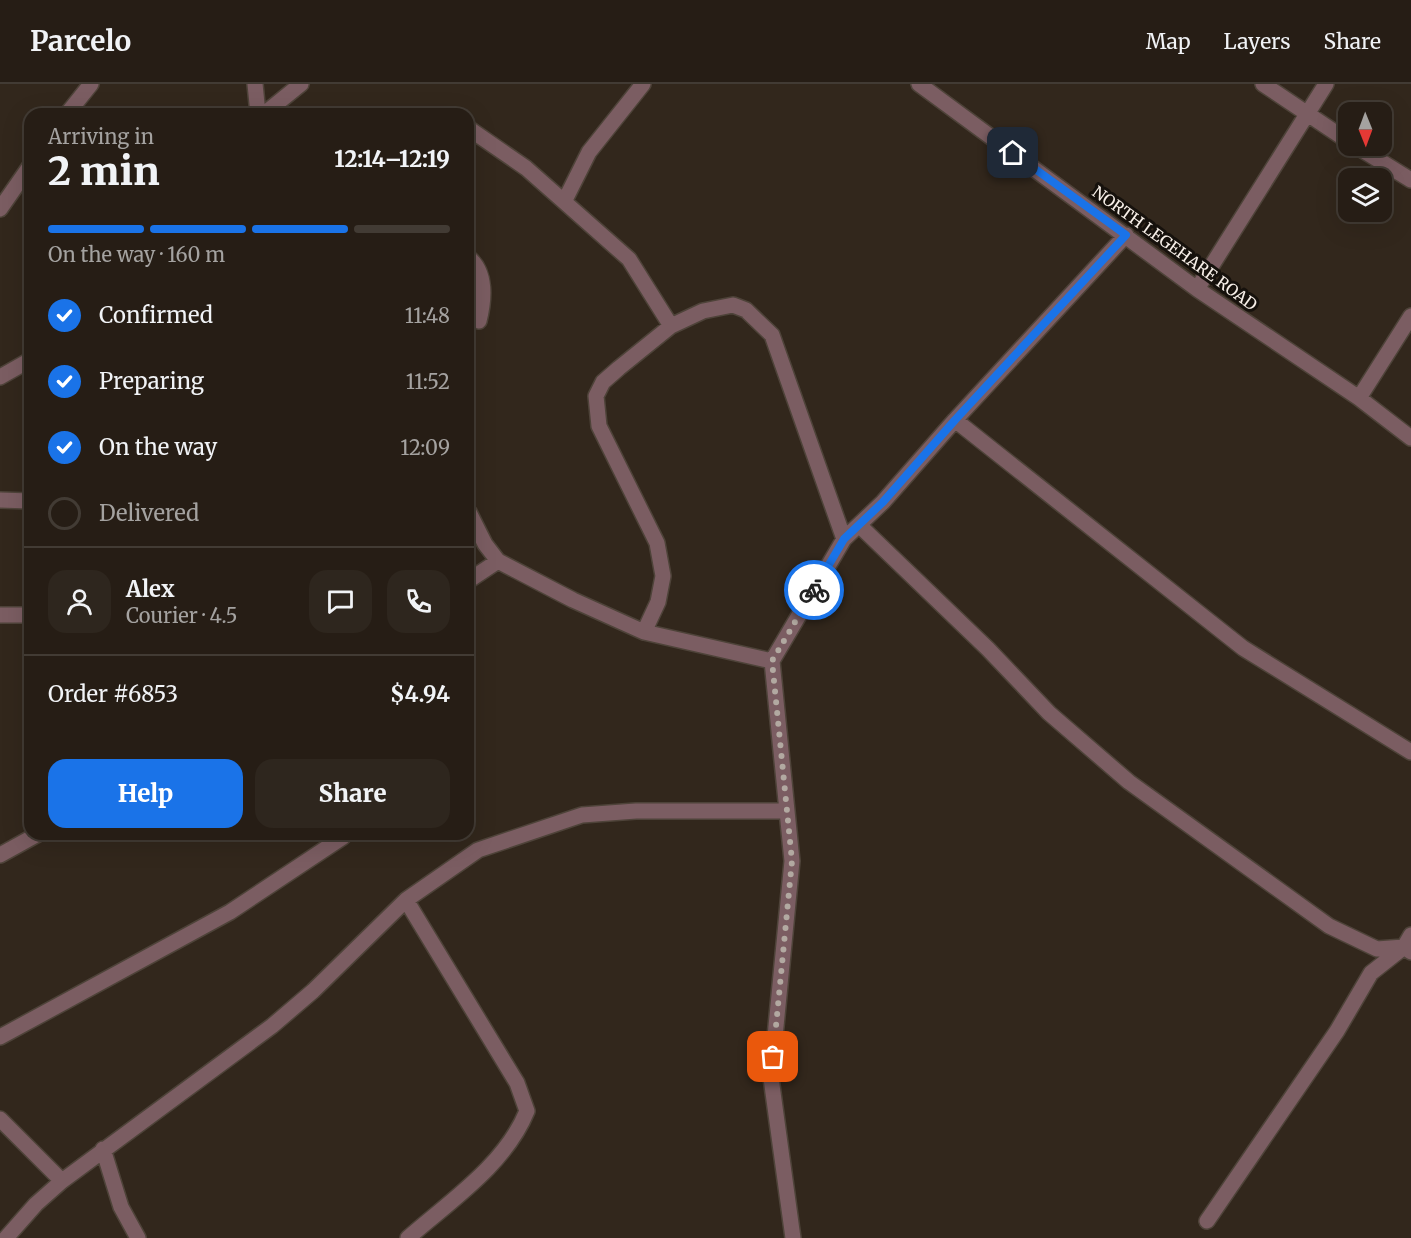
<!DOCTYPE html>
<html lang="en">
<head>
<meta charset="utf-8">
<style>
	body { margin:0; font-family:Merriweather,serif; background:#2e261e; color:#f1f3f6; height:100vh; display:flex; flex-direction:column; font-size:22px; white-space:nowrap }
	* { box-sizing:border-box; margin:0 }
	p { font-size:20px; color:#a4a2a0 }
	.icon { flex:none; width:33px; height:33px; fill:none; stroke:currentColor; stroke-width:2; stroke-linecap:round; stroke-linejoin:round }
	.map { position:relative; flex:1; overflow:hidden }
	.drawer { position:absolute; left:24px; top:24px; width:450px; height:732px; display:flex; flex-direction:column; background:#261d15; border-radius:18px; box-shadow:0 6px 24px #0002,0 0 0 2px #423b34 }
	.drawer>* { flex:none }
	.needle { width:39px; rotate:179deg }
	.controls { position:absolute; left:1338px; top:18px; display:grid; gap:12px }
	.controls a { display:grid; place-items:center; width:54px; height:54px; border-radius:12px; background:#261d15; box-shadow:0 6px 24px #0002,0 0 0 2px #423b34; font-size:30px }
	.pin { position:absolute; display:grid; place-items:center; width:51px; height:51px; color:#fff; margin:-26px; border-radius:12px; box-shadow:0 3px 9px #0006 }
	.courier { position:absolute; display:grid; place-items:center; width:60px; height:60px; margin:-30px; border:4px solid #1a73e8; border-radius:50%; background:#fff; color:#222; box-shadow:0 2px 8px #0007 }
	.head em { font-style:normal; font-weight:800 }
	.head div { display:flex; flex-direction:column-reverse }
	.head { display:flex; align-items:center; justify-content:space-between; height:102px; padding:0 24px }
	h1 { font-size:39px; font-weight:800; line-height:45px }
	.bar { display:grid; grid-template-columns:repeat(4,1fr); gap:9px 6px; align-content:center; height:72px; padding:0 24px }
	.bar i { height:8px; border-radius:4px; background:#423b34 }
	.bar .active { background:#1a73e8 }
	.bar p { grid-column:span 4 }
	.line { display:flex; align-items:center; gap:15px; padding:0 24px; border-top:2px solid #423b34 }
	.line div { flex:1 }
	.round { display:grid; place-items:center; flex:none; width:63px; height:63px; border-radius:18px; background:#2e261e }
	ol { padding:0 24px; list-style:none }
	li { display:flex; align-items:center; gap:18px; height:66px }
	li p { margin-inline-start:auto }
	li .icon { padding:6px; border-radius:50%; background:#1a73e8; color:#fff; stroke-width:4 }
	li:last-child { color:#a4a2a0 }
	li i { width:33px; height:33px; border:3px solid #423b34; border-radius:50% }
	.action { display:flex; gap:12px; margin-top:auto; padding:12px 24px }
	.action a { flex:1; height:69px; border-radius:18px; background:#1a73e8; color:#fff; font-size:24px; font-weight:800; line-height:69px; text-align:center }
	.action a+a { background:#2e261e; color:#f1f3f6 }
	header { display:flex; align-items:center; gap:36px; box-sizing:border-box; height:84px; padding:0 30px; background:#261d15; border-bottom:2px solid #423b34 }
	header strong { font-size:28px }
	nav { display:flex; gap:33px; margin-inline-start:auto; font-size:21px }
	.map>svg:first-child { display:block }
</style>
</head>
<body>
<header>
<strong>Parcelo</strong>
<nav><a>Map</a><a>Layers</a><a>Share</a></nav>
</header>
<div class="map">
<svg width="1411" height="1154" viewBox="0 0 1411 1154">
	<rect width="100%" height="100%" fill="#32271c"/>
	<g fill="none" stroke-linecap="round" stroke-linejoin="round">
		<g stroke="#4e4339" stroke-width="18">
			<path id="street" d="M255 0 258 30
				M919 0 1197 205 1359 314 1411 354
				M1263 0 1348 57
				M67 30 91 0
				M264 30 301 0
				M471 46 526 84 629 175 671 242
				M1356 62 1411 96
				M565 116 589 68 643 0
				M0 125 30 82
				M468 173C487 188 484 217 479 237
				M1197 205 1326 0
				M0 293 30 276
				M1359 314 1411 232
				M955 336 1243 564 1411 668
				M0 416 30 417
				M469 428 485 460 498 477 573 516 644 548 772 577
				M859 441 988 565 1049 629 1129 698 1329 842 1377 865 1404 863 1411 868
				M468 497 498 477
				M0 531H30
				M644 548 658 518 663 492 657 459 599 342 596 312 603 298 619 284 671 242 703 227 733 221 746 226 772 251 844 455
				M0 771 38 750
				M406 816 517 999 527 1027C505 1081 450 1117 408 1154
				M0 953 230 828 343 753
				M0 1035 62 1097
				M103 1065 121 1123 138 1154
				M1207 1137 1337 947 1371 889 1404 863 1411 851
				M6 1154 36 1120 62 1097 272 942 313 907 406 816 478 766 582 731 636 727H787
				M793 1154 771 994 792 777 772 577 844 455 883 418 955 336 1126 151"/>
		</g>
		<use href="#street" stroke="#7b5d62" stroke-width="15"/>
	</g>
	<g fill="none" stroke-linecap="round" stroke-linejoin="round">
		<path stroke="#b2a9a1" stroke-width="6" stroke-dasharray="0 10.8" d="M773 973 792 777 772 577 814 506"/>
		<path stroke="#1a73e8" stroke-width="8" d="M814 506 844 455 883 418 955 336 1126 151 1013 69"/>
	</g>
	<g text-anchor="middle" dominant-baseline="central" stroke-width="6" stroke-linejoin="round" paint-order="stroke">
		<g font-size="16" fill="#f7efe8" stroke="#16110c">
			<text transform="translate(1175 164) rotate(36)">NORTH LEGEHARE ROAD</text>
		</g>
	</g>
</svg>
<div class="controls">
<a><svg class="needle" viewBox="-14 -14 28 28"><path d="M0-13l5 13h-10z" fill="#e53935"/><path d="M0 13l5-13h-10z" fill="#a4a2a0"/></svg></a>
<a><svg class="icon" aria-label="layers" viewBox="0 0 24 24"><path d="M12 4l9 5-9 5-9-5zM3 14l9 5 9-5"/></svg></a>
</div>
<div class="pin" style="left:773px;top:973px;background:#ea580c"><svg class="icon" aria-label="bag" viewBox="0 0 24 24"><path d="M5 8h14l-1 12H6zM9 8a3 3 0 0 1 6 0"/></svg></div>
<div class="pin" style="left:1013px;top:69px;background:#1f2937"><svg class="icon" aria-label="home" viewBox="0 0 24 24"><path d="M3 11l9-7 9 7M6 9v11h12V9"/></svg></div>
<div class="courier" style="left:814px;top:506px"><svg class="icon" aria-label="bike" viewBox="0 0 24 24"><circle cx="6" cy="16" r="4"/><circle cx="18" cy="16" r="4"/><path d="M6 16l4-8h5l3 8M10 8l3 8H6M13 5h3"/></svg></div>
<section class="drawer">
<div class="head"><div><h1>2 min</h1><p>Arriving in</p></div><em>12:14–12:19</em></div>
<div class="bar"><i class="active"></i><i class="active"></i><i class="active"></i><i></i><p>On the way · 160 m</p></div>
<ol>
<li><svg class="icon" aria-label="check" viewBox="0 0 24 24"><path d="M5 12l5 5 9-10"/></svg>Confirmed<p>11:48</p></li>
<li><svg class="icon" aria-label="check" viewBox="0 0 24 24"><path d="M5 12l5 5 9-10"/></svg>Preparing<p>11:52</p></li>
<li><svg class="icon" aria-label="check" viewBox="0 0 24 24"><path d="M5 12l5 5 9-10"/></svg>On the way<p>12:09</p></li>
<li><i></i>Delivered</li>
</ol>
<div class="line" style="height:108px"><a class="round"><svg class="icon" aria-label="person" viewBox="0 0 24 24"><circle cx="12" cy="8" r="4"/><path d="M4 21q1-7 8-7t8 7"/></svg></a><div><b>Alex</b><p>Courier · 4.5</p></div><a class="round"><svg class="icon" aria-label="chat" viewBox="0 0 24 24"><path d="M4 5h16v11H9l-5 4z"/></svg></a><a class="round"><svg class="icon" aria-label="phone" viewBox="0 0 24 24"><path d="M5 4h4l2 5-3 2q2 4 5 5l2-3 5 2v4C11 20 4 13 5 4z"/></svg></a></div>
<div class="line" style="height:78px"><div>Order #6853</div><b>$4.94</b></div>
<div class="action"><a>Help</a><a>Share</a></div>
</section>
</div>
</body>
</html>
